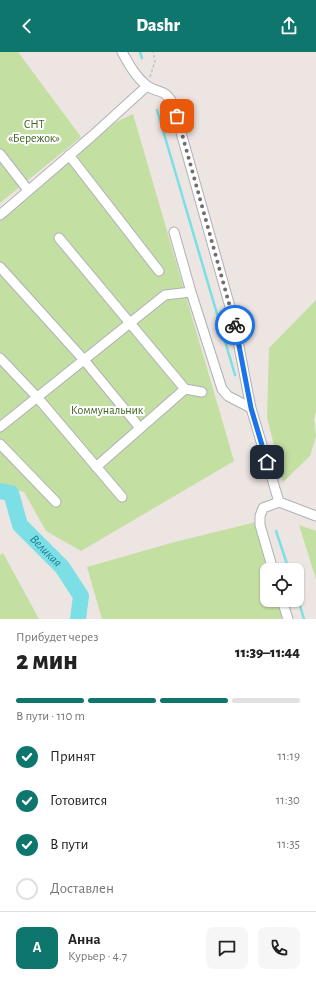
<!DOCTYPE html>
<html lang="ru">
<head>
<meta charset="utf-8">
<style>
	body { margin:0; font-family:"Alegreya Sans",sans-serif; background:#f6f6f6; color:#222; height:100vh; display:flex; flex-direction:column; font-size:15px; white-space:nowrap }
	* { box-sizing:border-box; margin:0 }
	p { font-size:13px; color:#767676 }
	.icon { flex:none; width:22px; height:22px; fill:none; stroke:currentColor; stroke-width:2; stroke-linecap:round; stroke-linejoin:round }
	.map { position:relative; height:567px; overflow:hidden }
	.sheet { display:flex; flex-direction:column; background:#fff; flex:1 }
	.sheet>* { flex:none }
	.buttons { position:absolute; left:260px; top:511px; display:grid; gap:8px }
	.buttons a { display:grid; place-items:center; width:44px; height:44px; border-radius:8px; background:#fff; box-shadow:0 1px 3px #0004; font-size:20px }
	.pin { position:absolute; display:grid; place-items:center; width:34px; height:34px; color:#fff; margin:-17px; border-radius:8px; box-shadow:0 2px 6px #0006 }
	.courier { position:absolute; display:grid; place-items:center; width:40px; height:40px; margin:-20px; border:3px solid #1a73e8; border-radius:50%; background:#fff; color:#222; box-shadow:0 1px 5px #0007 }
	.head em { font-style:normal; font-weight:800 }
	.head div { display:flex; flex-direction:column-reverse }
	.head { display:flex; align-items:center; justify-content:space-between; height:68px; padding:0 16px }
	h1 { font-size:26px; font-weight:800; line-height:30px }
	.bar { display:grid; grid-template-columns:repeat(4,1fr); gap:6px 4px; align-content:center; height:48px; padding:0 16px }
	.bar i { height:5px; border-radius:3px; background:#e0e0e0 }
	.bar .active { background:#0f766e }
	.bar p { grid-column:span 4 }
	.line { display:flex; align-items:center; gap:10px; padding:0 16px; border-top:1px solid #e0e0e0 }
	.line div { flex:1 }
	.round { display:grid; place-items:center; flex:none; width:42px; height:42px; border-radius:8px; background:#f6f6f6 }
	ol { padding:0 16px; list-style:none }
	li { display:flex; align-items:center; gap:12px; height:44px }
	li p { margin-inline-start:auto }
	li .icon { padding:4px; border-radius:50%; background:#0f766e; color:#fff; stroke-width:4 }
	li:last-child { color:#767676 }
	li i { width:22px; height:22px; border:2px solid #e0e0e0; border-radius:50% }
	header { display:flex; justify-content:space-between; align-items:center; height:52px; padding:0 16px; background:#0f766e; color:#fff; font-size:18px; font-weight:800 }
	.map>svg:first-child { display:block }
</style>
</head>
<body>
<header><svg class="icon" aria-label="back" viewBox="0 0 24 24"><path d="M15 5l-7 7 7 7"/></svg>Dashr<svg class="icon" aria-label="share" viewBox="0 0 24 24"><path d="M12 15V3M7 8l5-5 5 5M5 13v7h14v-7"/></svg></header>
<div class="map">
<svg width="316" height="567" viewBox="0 0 316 567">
	<rect width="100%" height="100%" fill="#ede5e1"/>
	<path fill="#c3dfa2" d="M0 0H18L81 85 0 151Z
		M133 62 234 409 81 499 46 479 24 440 0 433V168L116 70Z
		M316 248V360L314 367 316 384 310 404 283 430 267 365 269 296Z
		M256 470 270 518H267V548H278L284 567H102L87 515 171 491Z
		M299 473 316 479V527Z
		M3 501 39 567H0V503Z"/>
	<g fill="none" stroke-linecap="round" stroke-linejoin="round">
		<path stroke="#7cdfe6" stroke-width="2.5" d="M140 0 142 6
			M157 58 235 323
			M276 479 289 518
			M297 544 304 567"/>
		<path stroke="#7cdfe6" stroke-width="16" id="s1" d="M0 439 11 441 20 473 62 515 81 544 78 567"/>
		<g stroke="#adb1b8" stroke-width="11">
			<path id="minor" d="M122 0C129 12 135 24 146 33 157 42 164 35 173 52L234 269 251 356 279 450
				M0 102 28 138
				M69 103 159 219
				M0 163 92 84 147 34
				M174 180 191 240
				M59 186 185 337
				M0 215 84 308 140 376
				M0 306 37 345 122 445
				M0 375 165 243 191 240 222 337 228 344 251 356
				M0 392 56 450
				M96 415 185 337 202 340
				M273 518 260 473V464L263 456 279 450 316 464
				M282 548 288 567"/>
		</g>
		<path stroke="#c4c4c4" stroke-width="1.5" stroke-dasharray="3 2" stroke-linecap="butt" d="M150 25 155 9 153 0"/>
		<use href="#minor" stroke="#fff" stroke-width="9"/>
	</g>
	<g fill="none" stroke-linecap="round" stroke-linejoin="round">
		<path stroke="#706d6c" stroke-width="4" stroke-dasharray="0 7.2" d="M177 64 235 273"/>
		<path stroke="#1a73e8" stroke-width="5" d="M235 273 251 356 267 410"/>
	</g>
	<g text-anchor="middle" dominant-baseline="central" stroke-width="4" stroke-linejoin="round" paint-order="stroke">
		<g font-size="12" fill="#3d6621" stroke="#fff">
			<text x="34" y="72">СНТ<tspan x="34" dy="14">«Бережок»</tspan></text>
			<text x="107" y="358">Коммунальник</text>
		</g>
		<g font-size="13" font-style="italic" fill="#187d8f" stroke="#fff">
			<text stroke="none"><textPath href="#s1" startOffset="81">Великая</textPath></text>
		</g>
	</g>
</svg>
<div class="buttons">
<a><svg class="icon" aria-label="locate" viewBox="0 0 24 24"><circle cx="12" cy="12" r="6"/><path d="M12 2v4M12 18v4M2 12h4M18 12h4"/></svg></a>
</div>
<div class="pin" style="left:177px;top:64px;background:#ea580c"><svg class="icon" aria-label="bag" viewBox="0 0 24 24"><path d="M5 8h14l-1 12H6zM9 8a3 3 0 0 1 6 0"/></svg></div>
<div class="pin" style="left:267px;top:410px;background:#1f2937"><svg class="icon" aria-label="home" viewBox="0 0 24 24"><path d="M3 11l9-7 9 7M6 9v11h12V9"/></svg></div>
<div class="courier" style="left:235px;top:273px"><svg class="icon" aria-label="bike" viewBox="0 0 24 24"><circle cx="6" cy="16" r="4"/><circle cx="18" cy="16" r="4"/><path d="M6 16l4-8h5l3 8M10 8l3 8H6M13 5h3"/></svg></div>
</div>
<section class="sheet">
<div class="head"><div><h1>2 мин</h1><p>Прибудет через</p></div><em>11:39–11:44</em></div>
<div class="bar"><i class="active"></i><i class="active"></i><i class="active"></i><i></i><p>В пути · 110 m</p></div>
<ol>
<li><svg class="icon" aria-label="check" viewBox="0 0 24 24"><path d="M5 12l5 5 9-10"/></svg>Принят<p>11:19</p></li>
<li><svg class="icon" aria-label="check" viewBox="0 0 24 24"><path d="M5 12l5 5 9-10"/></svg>Готовится<p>11:30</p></li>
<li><svg class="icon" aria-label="check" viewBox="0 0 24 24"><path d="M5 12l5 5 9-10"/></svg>В пути<p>11:35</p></li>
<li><i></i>Доставлен</li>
</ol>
<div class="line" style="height:72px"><b class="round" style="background:#0f766e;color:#fff">А</b><div><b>Анна</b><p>Курьер · 4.7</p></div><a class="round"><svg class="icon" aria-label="chat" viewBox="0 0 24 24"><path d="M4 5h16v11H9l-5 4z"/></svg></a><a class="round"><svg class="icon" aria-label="phone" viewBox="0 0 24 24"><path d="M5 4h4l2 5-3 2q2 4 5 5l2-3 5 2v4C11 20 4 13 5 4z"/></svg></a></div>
</section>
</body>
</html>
